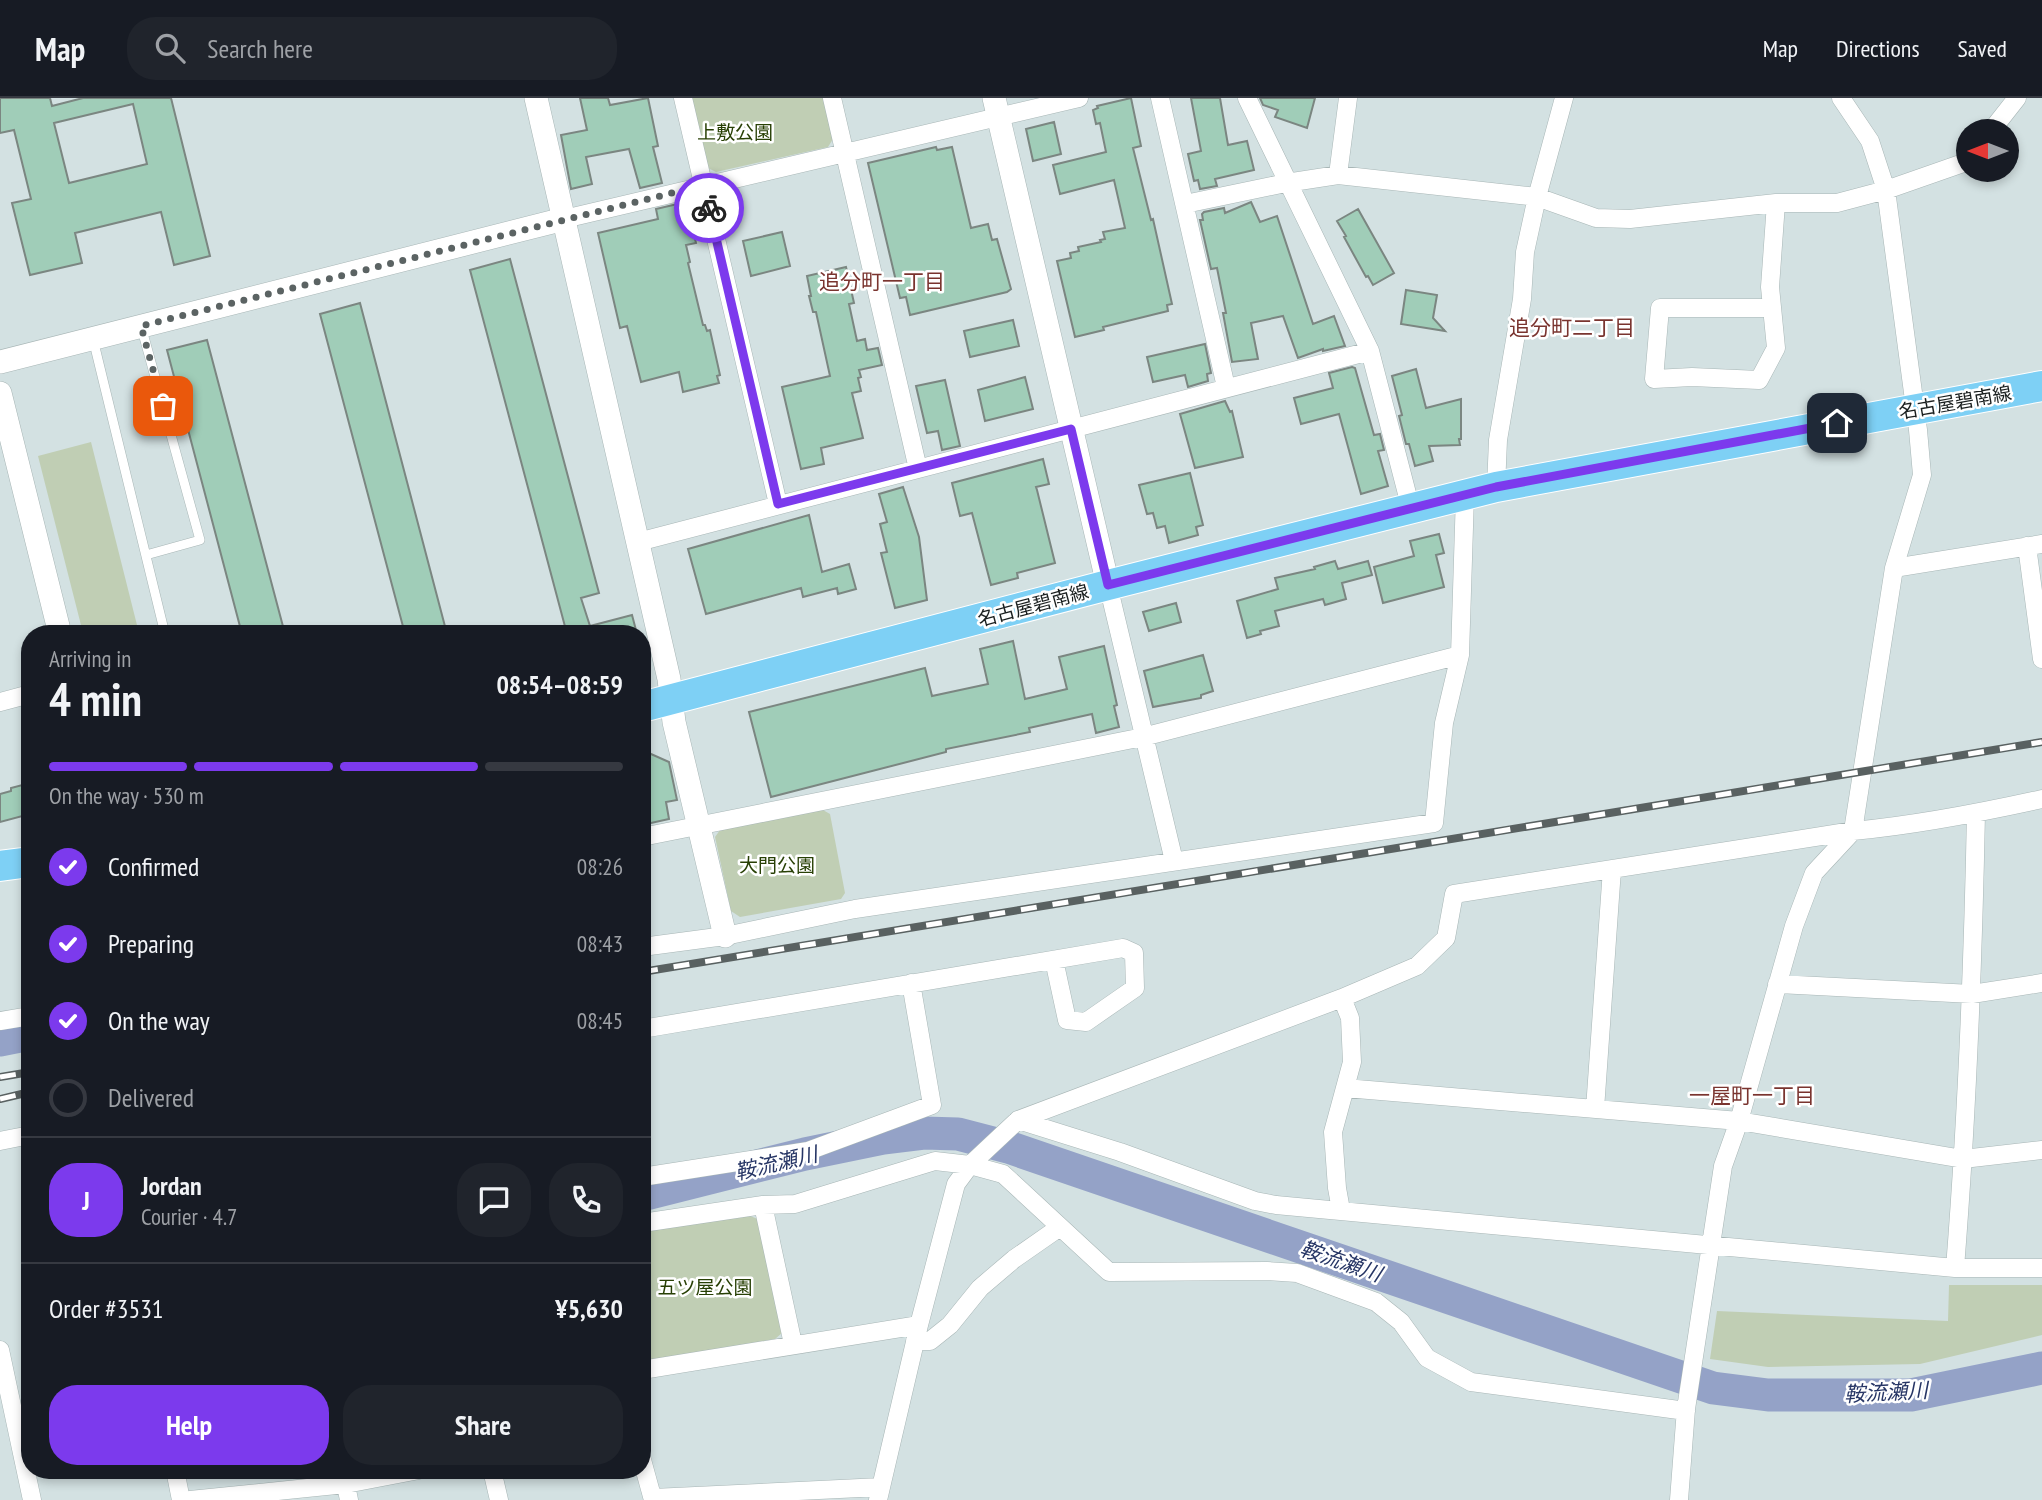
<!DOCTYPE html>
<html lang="en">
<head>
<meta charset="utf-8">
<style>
	body { margin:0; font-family:"PT Sans Narrow","Noto Sans JP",sans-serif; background:#20242c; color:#f1f3f6; height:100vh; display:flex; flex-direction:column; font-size:26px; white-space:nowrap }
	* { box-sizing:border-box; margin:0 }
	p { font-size:23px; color:#9ea1a6 }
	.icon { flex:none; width:38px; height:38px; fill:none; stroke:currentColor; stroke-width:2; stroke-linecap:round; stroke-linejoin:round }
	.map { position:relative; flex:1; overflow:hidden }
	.drawer { position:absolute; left:21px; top:527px; width:630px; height:854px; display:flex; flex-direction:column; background:#171b24; border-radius:28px; box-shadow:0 4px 10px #0003 }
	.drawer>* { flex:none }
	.needle { width:46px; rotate:270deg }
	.fabs { position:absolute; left:1956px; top:21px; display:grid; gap:14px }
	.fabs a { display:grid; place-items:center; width:63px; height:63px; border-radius:50%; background:#171b24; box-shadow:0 4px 10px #0003; font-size:35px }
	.pin { position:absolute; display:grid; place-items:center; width:60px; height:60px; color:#fff; margin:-30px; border-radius:14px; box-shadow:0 4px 10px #0006 }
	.courier { position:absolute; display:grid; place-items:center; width:70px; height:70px; margin:-35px; border:5px solid #7c3aed; border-radius:50%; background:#fff; color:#222; box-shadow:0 2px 9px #0007 }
	.overview em { font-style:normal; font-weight:700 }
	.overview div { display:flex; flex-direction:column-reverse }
	.overview { display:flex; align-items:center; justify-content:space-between; height:119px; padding:0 28px }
	h1 { font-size:46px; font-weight:700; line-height:52px }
	.bar { display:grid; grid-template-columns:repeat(4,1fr); gap:10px 7px; align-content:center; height:84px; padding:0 28px }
	.bar i { height:9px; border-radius:5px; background:#363941 }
	.bar .active { background:#7c3aed }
	.bar p { grid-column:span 4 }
	.line { display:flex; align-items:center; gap:18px; padding:0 28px; border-top:2px solid #363941 }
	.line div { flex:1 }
	.round { display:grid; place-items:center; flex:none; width:74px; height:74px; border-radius:28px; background:#20242c }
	ol { padding:0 28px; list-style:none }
	li { display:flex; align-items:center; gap:21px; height:77px }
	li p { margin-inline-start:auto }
	li .icon { padding:7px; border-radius:50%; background:#7c3aed; color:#fff; stroke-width:4 }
	li:last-child { color:#9ea1a6 }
	li i { width:38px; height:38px; border:4px solid #363941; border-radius:50% }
	.primary-button { display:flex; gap:14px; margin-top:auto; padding:14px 28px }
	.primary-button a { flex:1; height:80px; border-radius:28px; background:#7c3aed; color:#fff; font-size:28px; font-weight:700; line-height:80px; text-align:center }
	.primary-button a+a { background:#20242c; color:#f1f3f6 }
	header { display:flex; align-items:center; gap:42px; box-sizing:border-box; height:98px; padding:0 35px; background:#171b24; border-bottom:2px solid #363941 }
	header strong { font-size:33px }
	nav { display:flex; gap:38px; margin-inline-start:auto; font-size:24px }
	.search { width:490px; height:63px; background:#20242c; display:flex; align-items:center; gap:18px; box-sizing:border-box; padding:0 24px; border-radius:28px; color:#9ea1a6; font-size:26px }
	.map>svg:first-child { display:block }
</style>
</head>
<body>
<header>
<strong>Map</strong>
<div class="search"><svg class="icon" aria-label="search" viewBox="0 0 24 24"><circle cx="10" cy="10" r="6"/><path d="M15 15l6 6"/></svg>Search here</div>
<nav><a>Map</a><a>Directions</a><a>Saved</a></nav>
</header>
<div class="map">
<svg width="2042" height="1402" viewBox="0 0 2042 1402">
	<rect width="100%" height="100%" fill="#d3e1e2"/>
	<path fill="#c0ceb4" d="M692 0H824L833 41 828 49 716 74 708 70Z
		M91 344 139 535H83L38 358Z
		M823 712 830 716 845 795 841 801 740 819 731 813 715 739 720 732Z
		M750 1118 758 1121 782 1235 775 1241 642 1264V1134Z
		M1949 1187H2042V1237L1920 1266 1768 1269 1710 1261 1717 1213 1948 1223Z"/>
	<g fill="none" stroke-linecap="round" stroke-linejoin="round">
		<path stroke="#94a2c7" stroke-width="33" d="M0 942 30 936
			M642 1097 805 1056 883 1040 924 1035 958 1036 1008 1049 1713 1290 1768 1297H1911L2042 1270"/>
	</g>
	<path fill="#a0cdb8" stroke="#7b8681" stroke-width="2" fill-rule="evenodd" d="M0 0H50L52 8 83 0H171L210 158 174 167 161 114 75 135 82 165 30 177 12 105 31 101 14 32 0 35ZM133 6 147 66 69 85 54 25Z
		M580 0H608L610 7 648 0 658 48 653 49 662 85 640 90 629 51 586 59 592 86 571 91 561 37 587 32Z
		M1131 0 1141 48 1133 50 1151 122 1153 121 1172 206 1167 207 1168 213 1103 229 1104 232 1075 239 1057 163 1071 160 1070 155 1079 153 1078 149 1101 144 1100 142 1105 141 1103 134 1125 130 1114 82 1060 96 1053 67 1106 54 1100 25 1096 26 1093 12 1098 10 1097 8Z
		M1191 0H1220L1228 47 1247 43 1254 72 1215 81 1217 88 1200 91 1198 82 1194 83 1188 56 1201 53Z
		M1260 0H1315L1307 30 1275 19 1278 12 1263 7Z
		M1054 24 1061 56 1033 63 1026 31Z
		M936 49 937 52 952 49 971 130 988 126 992 142 997 141 1011 191 1007 194 910 217 906 199 900 200 868 65Z
		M686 104 696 145 686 147 690 164 688 165 703 227H705L707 233 710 232 720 277 717 278 719 285 683 294 679 274 641 284 627 228 620 230 598 135 658 121 656 111Z
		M1251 104 1260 124 1277 118 1313 226 1334 218 1345 248 1323 253V251L1298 260 1283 218 1251 225 1258 261 1232 264 1223 215H1226L1217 170 1211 171 1200 122H1203L1202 116 1204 114 1224 110 1225 115Z
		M1358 111 1394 175 1373 187 1368 178 1366 179 1344 139 1346 138 1337 123Z
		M782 134 790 168 751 178 743 143Z
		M510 161 599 495 581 500 590 528 632 517 637 536H567L470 172Z
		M846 169 854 205 849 206 857 243 865 241 867 252 878 250 882 267 859 272 861 279 858 280 861 293 852 295 863 340 821 350 824 366 801 371 782 289 830 278 816 214H813L809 198H811L807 178Z
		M1406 192 1437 197 1433 220 1445 233 1401 226Z
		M360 205 447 536H405L320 216Z
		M1013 222 1019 248 970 259 964 233Z
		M207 242 285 536H242L167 252Z
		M1205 246 1211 275 1207 276 1208 283 1188 289 1185 277 1153 284 1147 259Z
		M1352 269 1355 270 1374 337 1380 336 1384 352 1378 353 1388 388 1361 396 1339 316 1301 326 1294 300 1333 290 1329 275Z
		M1416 271 1426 310 1461 301V341H1459L1460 347 1429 348 1433 363 1415 368 1409 346H1406L1399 318 1402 317 1392 278Z
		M1025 279 1033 311 985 323 978 292Z
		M945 282 960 348 942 352 938 333 927 335 916 288Z
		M1225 303 1230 314 1232 313 1243 359 1195 370 1180 316Z
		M1043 361 1049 386 1036 389 1037 392 1055 465 1017 475 1018 480 991 487 972 415 960 418 952 385Z
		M1190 375 1203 427 1196 429 1198 437 1169 445 1165 428 1157 430 1153 415 1147 416 1139 387Z
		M903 389 919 439 927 502 895 510 881 455 887 454 880 426 887 424 879 396Z
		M809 417 822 474 849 466 856 491 838 496 837 490 803 499 801 490 706 516 688 451Z
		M1439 436 1444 455 1436 457 1444 489 1383 505 1374 469 1414 458 1410 443Z
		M1335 463 1338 471 1368 463 1372 477 1342 485 1346 501 1325 507 1323 501 1275 513 1279 528 1260 533 1261 536 1247 540 1237 503 1278 491 1275 480 1315 471 1314 469Z
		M1176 505 1181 524 1149 533 1143 514Z
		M1013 543 1025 601 1067 591 1059 559 1104 548 1117 607 1114 608 1119 629 1096 635 1092 616 1029 630 1030 634 946 651V654L771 699 749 614 925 570 932 598 988 586 980 551Z
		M1203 557 1213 593 1201 597V600L1153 609 1144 573Z
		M642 652 669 664 677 702 666 704 669 721 642 727Z
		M30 685V716L0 724V696L11 693V690Z"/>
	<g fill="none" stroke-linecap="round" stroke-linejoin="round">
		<g stroke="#a8b6b6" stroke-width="10">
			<path id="service" d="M141 228 200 442 146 457
				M93 241 165 536"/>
		</g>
		<g stroke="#a8b6b6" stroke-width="19">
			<path id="minor" d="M683 0 778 406
				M832 0 918 371
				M1160 0 1226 289
				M1247 0 1370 253 1411 411
				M1991 33 2017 0
				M1338 77 1348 0
				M1185 106 1286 85 1338 77 1537 99 1596 120 1630 121 1776 105H1837L1886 92 1969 63
				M564 121 1079 0
				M1771 210H1660L1654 281 1692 279 1759 282 1776 250 1770 189 1776 105
				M1496 389 1498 342 1522 201 1525 154 1537 99 1564 0
				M638 444 1370 253
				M2027 448 2042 561
				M1894 470 2042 446
				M1108 487 1174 763
				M0 604 30 596
				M642 739 1143 639 1460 557
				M642 849 725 838 855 811 1434 725 1444 625 1460 557 1465 397
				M1777 886 1972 896 2042 885
				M0 923 30 918
				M642 931 1123 850 1134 855 1135 890 1086 924 1067 922 1054 862
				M1345 990 1739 1023 1963 1061 2042 1052
				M1595 1011 1612 771
				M1018 1022 1120 1054 1255 1103 1276 1107 1955 1170H2042
				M0 1043 30 1037
				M642 1079 808 1053 932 1007 911 885
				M763 1107 793 1246
				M1341 1112 1337 1090 1333 1034 1352 964 1350 920 1342 900
				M642 1125 763 1107 795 1106 935 1063 970 1067 1003 1076 1109 1174 1267 1173 1297 1175 1376 1204 1401 1224 1427 1260 1471 1284 1686 1313
				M1955 1170C1967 1019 1973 867 1976 715
				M915 1243H930L950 1227 980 1190 1014 1161 1060 1129
				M0 1252 32 1402
				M642 1272 919 1227
				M642 1362 653 1402
				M175 1372 181 1402
				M343 1372 349 1402
				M492 1372 499 1402
				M653 1400 881 1389
				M190 1402 346 1386 419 1372
				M878 1402 919 1227 956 1086 970 1067 1018 1022 1342 900 1417 868 1446 840 1454 796 1853 733C1917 727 1979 715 2042 701
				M1679 1402 1686 1311 1723 1068 1739 1023 1794 828 1814 775 1853 733 1894 470 1922 377 1918 332 1886 92 1870 43 1841 0"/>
		</g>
		<g stroke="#a8b6b6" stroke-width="24">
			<path id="tertiary" d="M536 0 669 581 674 624 725 838
				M994 0 1108 487
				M0 264 564 121
				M0 295 60 536"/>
		</g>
		<g stroke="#fff" stroke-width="32">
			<path id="primary" d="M642 609 1108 487 1496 389 2042 288
				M0 768 30 764"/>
		</g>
		<use href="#service" stroke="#fff" stroke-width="9"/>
		<use href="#minor" stroke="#fff" stroke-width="18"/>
		<use href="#tertiary" stroke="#fff" stroke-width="23"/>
		<use href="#primary" stroke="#7ed0f5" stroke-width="30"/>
		<g stroke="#596161" stroke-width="8">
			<path id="rail" d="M642 874 2042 644
				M0 979 30 974
				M0 1001 30 994"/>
		</g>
		<use href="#rail" stroke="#fff" stroke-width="5" stroke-dasharray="16" stroke-linecap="butt"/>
	</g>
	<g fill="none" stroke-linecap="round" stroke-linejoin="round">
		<path stroke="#5b6363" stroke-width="7" stroke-dasharray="0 12.6" d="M163 308 141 228 704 87 709 110"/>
		<path stroke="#7c3aed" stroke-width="9" d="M709 110 778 406 1071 331 1108 487 1496 389 1837 325"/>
	</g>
	<g text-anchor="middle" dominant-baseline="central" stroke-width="5" stroke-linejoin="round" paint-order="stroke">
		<g font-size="19" fill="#284005" stroke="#fff">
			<text x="735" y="34">上敷公園</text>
			<text x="777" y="767">大門公園</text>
			<text x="705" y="1189">五ツ屋公園</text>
		</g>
		<g font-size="19" fill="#1a1f1f" stroke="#fff">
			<text transform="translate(1955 304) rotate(-10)">名古屋碧南線</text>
			<text transform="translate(1033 507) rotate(-15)">名古屋碧南線</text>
		</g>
		<g font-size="21" fill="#7a342f" stroke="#fff">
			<text x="882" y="183">追分町一丁目</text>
			<text x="1572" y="229">追分町二丁目</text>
			<text x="1752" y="997">一屋町一丁目</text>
		</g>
		<g font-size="21" font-style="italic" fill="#263565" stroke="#fff">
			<text transform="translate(776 1065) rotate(-13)">鞍流瀬川</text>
			<text transform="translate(1341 1163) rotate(19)">鞍流瀬川</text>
			<text transform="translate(1886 1294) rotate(-3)">鞍流瀬川</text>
		</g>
	</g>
</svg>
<div class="fabs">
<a><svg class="needle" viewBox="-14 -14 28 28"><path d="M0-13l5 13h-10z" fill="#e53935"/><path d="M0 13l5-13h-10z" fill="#9ea1a6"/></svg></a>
</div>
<div class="pin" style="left:163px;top:308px;background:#ea580c"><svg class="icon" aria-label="bag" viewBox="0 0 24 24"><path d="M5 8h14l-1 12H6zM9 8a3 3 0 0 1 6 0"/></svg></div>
<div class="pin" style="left:1837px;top:325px;background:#1f2937"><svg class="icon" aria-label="home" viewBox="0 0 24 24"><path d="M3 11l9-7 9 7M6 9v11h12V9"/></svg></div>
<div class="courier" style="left:709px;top:110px"><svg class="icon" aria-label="bike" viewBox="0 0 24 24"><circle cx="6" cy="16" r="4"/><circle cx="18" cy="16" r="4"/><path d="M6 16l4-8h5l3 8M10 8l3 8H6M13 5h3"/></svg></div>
<section class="drawer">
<div class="overview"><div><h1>4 min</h1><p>Arriving in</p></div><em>08:54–08:59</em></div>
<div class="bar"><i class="active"></i><i class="active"></i><i class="active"></i><i></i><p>On the way · 530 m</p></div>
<ol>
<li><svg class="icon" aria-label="check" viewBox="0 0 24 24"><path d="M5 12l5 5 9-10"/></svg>Confirmed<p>08:26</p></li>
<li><svg class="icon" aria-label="check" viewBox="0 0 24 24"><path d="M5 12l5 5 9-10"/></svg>Preparing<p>08:43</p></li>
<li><svg class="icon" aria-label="check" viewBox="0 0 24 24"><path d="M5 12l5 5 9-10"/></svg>On the way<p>08:45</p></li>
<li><i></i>Delivered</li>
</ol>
<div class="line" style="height:126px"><b class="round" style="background:#7c3aed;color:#fff">J</b><div><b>Jordan</b><p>Courier · 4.7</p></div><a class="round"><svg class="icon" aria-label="chat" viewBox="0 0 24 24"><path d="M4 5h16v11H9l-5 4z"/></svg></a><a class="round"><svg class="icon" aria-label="phone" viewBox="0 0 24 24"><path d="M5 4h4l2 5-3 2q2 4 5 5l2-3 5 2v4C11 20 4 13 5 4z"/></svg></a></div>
<div class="line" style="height:91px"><div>Order #3531</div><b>¥5,630</b></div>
<div class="primary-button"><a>Help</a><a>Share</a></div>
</section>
</div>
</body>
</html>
